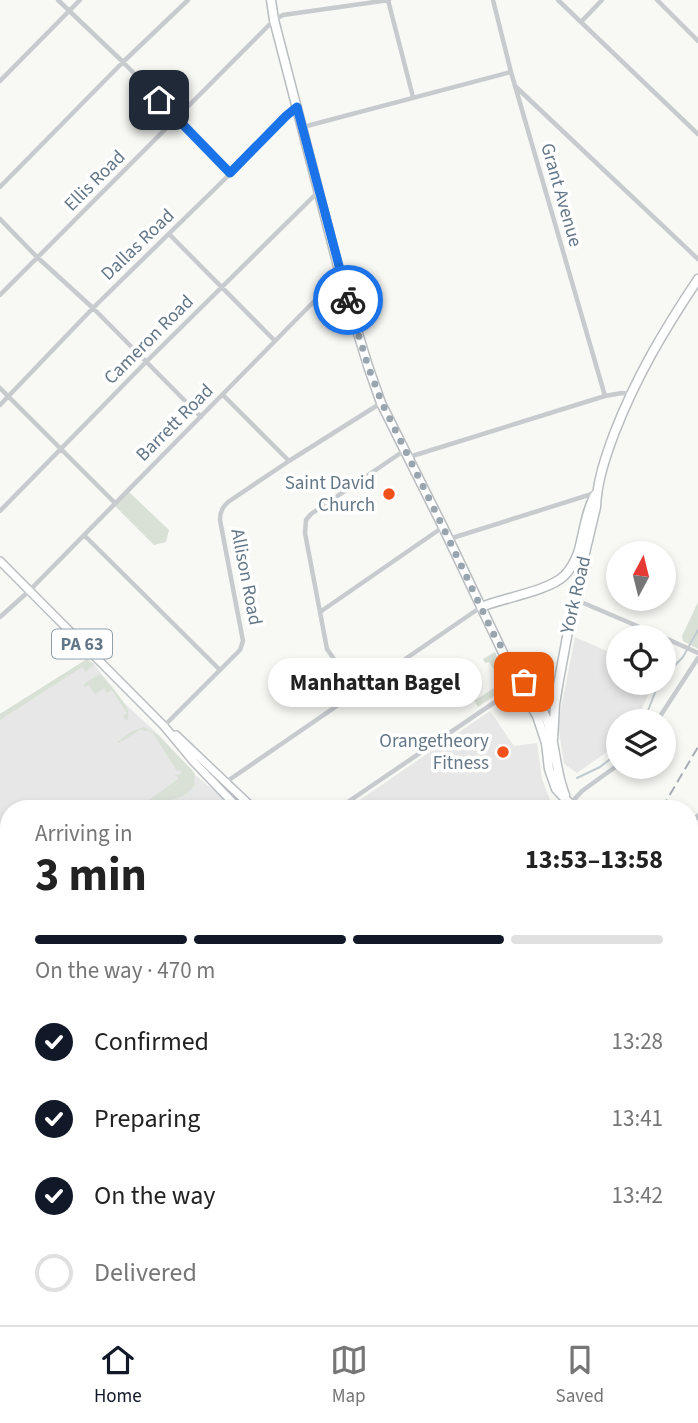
<!DOCTYPE html>
<html lang="en">
<head>
<meta charset="utf-8">
<style>
	body { margin:0; font-family:"Source Sans 3",sans-serif; background:#f2f2f2; color:#222; height:100vh; display:flex; flex-direction:column; font-size:26px; white-space:nowrap }
	* { box-sizing:border-box; margin:0 }
	p { font-size:23px; color:#767676 }
	.icon { flex:none; width:38px; height:38px; fill:none; stroke:currentColor; stroke-width:2; stroke-linecap:round; stroke-linejoin:round }
	.map { position:relative; flex:1; overflow:hidden }
	.details { position:absolute; left:0px; top:800px; width:698px; height:527px; display:flex; flex-direction:column; background:#fff; border-radius:28px 28px 0 0; box-shadow:0 4px 10px #0003 }
	.details>* { flex:none }
	.needle { width:46px; rotate:7deg }
	.controls { position:absolute; left:606px; top:541px; display:grid; gap:14px }
	.controls a { display:grid; place-items:center; width:70px; height:70px; border-radius:50%; background:#fff; box-shadow:0 4px 10px #0003; font-size:35px }
	.pin { position:absolute; display:grid; place-items:center; width:60px; height:60px; color:#fff; margin:-30px; border-radius:14px; box-shadow:0 4px 10px #0006 }
	.courier { position:absolute; display:grid; place-items:center; width:70px; height:70px; margin:-35px; border:5px solid #1a73e8; border-radius:50%; background:#fff; color:#222; box-shadow:0 2px 9px #0007 }
	.bubble { position:absolute; height:49px; border-radius:24px; background:#fff; box-shadow:0 4px 10px #0003; font-size:23px; font-weight:700; line-height:49px; text-align:center }
	.head em { font-style:normal; font-weight:700 }
	.head div { display:flex; flex-direction:column-reverse }
	.head { display:flex; align-items:center; justify-content:space-between; height:119px; padding:0 35px }
	h1 { font-size:46px; font-weight:700; line-height:52px }
	.bar { display:grid; grid-template-columns:repeat(4,1fr); gap:10px 7px; align-content:center; height:84px; padding:0 35px }
	.bar i { height:9px; border-radius:5px; background:#e0e0e0 }
	.bar .on { background:#111827 }
	.bar p { grid-column:span 4 }
	ol { padding:0 35px; list-style:none }
	li { display:flex; align-items:center; gap:21px; height:77px }
	li p { margin-inline-start:auto }
	li .icon { padding:7px; border-radius:50%; background:#111827; color:#fff; stroke-width:4 }
	li:last-child { color:#767676 }
	li i { width:38px; height:38px; border:4px solid #e0e0e0; border-radius:50% }
	.tabs { display:flex; justify-content:space-around; align-items:center; height:98px; border-top:2px solid #e0e0e0; background:#fff; font-size:19px; color:#767676 }
	.tabs a { display:grid; justify-items:center; gap:4px }
	.tabs .on { color:#111827 }
	.map>svg:first-child { display:block }
</style>
</head>
<body>
<div class="map">
<svg width="698" height="1325" viewBox="0 0 698 1325">
	<rect width="100%" height="100%" fill="#f8f8f5"/>
	<path fill="#e6e7e6" d="M575 637 618 656V682L651 683 649 693 636 721H618V744L577 773 564 764 558 724Z
		M87 659 94 664 122 701 161 737 195 775 235 808H9V1287L0 1282V714Z
		M490 711 514 746 537 743 542 779 553 808H348Z"/>
	<path fill="#d9e0d5" d="M129 492 169 530 166 542 154 545 115 506Z
		M698 602V649L683 641 682 636Z
		M495 652 508 682 506 688 478 707 472 697 474 696 476 700 497 686 494 680 498 676 489 662 485 663 483 659Z
		M87 659 94 664 86 672 82 667 0 720V714Z
		M100 674C106 679 127 704 128 711 129 714 128 719 127 721L123 716 127 713 112 690 107 693 104 688 95 694 89 685 84 687 85 683Z
		M144 727 158 735 193 771 195 775 194 783 195 784C189 795 178 798 166 801 154 805 152 809 138 808L178 779V777L174 775 182 774 180 770 177 771 153 733 148 730 146 731 141 729 119 743 117 742 133 731Z"/>
	<g fill="none" stroke-linecap="round" stroke-linejoin="round">
		<path stroke="#c0cbd1" stroke-width="2" d="M663 678 683 657 698 630
			M644 721 659 682
			M577 778 600 767 618 753"/>
		<g stroke="#b9bec3" stroke-width="10">
			<path id="secondary" d="M125 1325 132 1318
				M137 1325 144 1318"/>
		</g>
		<g stroke="#babec2" stroke-width="10">
			<path id="primary" d="M0 561 164 726 193 761 238 808
				M176 735 253 808
				M690 1245 698 1254"/>
		</g>
		<g stroke="#b9bdc0" stroke-width="11">
			<path id="trunk" d="M271 0 274 20 340 274 368 366 381 403 443 527 516 680 537 716 546 743 549 769 556 789 574 808
				M481 607C503 598 548 591 564 576 570 570 575 561 578 553 584 533 585 513 595 495
				M515 668C525 684 541 703 547 720 556 744 555 771 565 795
				M553 740 555 704 559 680 574 599 596 507C597 482 605 458 614 434 636 377 664 330 698 279
				M690 903 698 909
				M690 1317 698 1300
				M696 1325 698 1321"/>
		</g>
		<path stroke="#c7cbce" stroke-width="4.5" d="M58 0 123 62 231 173
			M388 0 413 97
			M493 0 511 72 605 396
			M558 0 698 134
			M657 0 698 41
			M581 22 602 0
			M0 81 80 0
			M515 86 698 259
			M303 127 511 72
			M0 187 123 62 188 0
			M0 219 37 257 93 308 201 417
			M169 234 275 341
			M0 295 274 20 283 15 389 0
			M0 388 115 503
			M223 395 289 461
			M0 405 93 308 231 173 286 115 296 108
			M409 457 605 396 622 393 630 394
			M0 511 145 363 318 192
			M84 535 220 670
			M449 539 595 493
			M574 599 663 637
			M320 612 443 527
			M0 617 29 591 340 275
			M663 637 698 653
			M356 691 327 649 305 533 306 520 311 514 405 450
			M657 721 698 658
			M164 726 240 650 243 641 220 520C220 511 223 507 228 502L289 461 381 403
			M226 782 481 607
			M570 804 582 791 618 765
			M339 808 520 685
			M690 996 698 988
			M690 1121 698 1113
			M210 1318 224 1325
			M507 1318 516 1325
			M649 1318 656 1325
			M26 1325 33 1318
			M301 1325 304 1318
			M494 1325 499 1318"/>
		<path stroke="#c7cbce" stroke-width="5" d="M690 825 698 816
			M0 1291 9 1296
			M49 1318 63 1325"/>
		<use href="#secondary" stroke="#fff" stroke-width="6"/>
		<use href="#primary" stroke="#fff" stroke-width="7"/>
		<use href="#trunk" stroke="#fff" stroke-width="8"/>
		<path stroke="#a7adb3" stroke-width="2" stroke-dasharray="10 5" stroke-linecap="butt" d="M662 808 698 747
			M427 1325 430 1318"/>
	</g>
	<g fill="none" stroke-linecap="round" stroke-linejoin="round">
		<path stroke="#98a4ae" stroke-width="7" stroke-dasharray="0 12.6" d="M348 300 368 366 382 403 443 527 495 637 524 682"/>
		<path stroke="#1a73e8" stroke-width="9" d="M159 100 230 173 286 116 297 107 348 300"/>
	</g>
	<g fill="#f1521b" stroke="#fff" stroke-width="2.5">
		<circle cx="389" cy="494" r="7"/>
		<circle cx="503" cy="752" r="7"/>
	</g>
	<g text-anchor="middle" dominant-baseline="central" stroke-width="7" stroke-linejoin="round" paint-order="stroke">
		<rect fill="#fff" stroke="#92a0ac" stroke-width="2" x="52" y="629.5" width="60" height="29" rx="5"/>
		<g font-size="18" font-weight="bold" fill="#647788">
			<text x="82" y="644">PA 63</text>
		</g>
		<g font-size="19" fill="#647788" stroke="#fff">
			<text transform="translate(95 181) rotate(-45)">Ellis Road</text>
			<text transform="translate(561 195) rotate(74)">Grant Avenue</text>
			<text transform="translate(138 245) rotate(-44)">Dallas Road</text>
			<text transform="translate(149 340) rotate(-45)">Cameron Road</text>
			<text transform="translate(175 423) rotate(-45)">Barrett Road</text>
			<text transform="translate(246 577) rotate(79)">Allison Road</text>
			<text transform="translate(576 595) rotate(-77)">York Road</text>
		</g>
		<g font-size="19" fill="#647788" stroke="#fff" text-anchor="end">
			<text x="375" y="483">Saint David<tspan x="375" dy="22">Church</tspan></text>
			<text x="489" y="741">Orangetheory<tspan x="489" dy="22">Fitness</tspan></text>
		</g>
	</g>
</svg>
<div class="controls">
<a><svg class="needle" viewBox="-14 -14 28 28"><path d="M0-13l5 13h-10z" fill="#e53935"/><path d="M0 13l5-13h-10z" fill="#767676"/></svg></a>
<a><svg class="icon" aria-label="locate" viewBox="0 0 24 24"><circle cx="12" cy="12" r="6"/><path d="M12 2v4M12 18v4M2 12h4M18 12h4"/></svg></a>
<a><svg class="icon" aria-label="layers" viewBox="0 0 24 24"><path d="M12 4l9 5-9 5-9-5zM3 14l9 5 9-5"/></svg></a>
</div>
<div class="pin" style="left:524px;top:682px;background:#ea580c"><svg class="icon" aria-label="bag" viewBox="0 0 24 24"><path d="M5 8h14l-1 12H6zM9 8a3 3 0 0 1 6 0"/></svg></div>
<div class="pin" style="left:159px;top:100px;background:#1f2937"><svg class="icon" aria-label="home" viewBox="0 0 24 24"><path d="M3 11l9-7 9 7M6 9v11h12V9"/></svg></div>
<div class="courier" style="left:348px;top:300px"><svg class="icon" aria-label="bike" viewBox="0 0 24 24"><circle cx="6" cy="16" r="4"/><circle cx="18" cy="16" r="4"/><path d="M6 16l4-8h5l3 8M10 8l3 8H6M13 5h3"/></svg></div>
<div class="bubble" style="left:268px;top:658px;width:214px">Manhattan Bagel</div>
<section class="details">
<div class="head"><div><h1>3 min</h1><p>Arriving in</p></div><em>13:53–13:58</em></div>
<div class="bar"><i class="on"></i><i class="on"></i><i class="on"></i><i></i><p>On the way · 470 m</p></div>
<ol>
<li><svg class="icon" aria-label="check" viewBox="0 0 24 24"><path d="M5 12l5 5 9-10"/></svg>Confirmed<p>13:28</p></li>
<li><svg class="icon" aria-label="check" viewBox="0 0 24 24"><path d="M5 12l5 5 9-10"/></svg>Preparing<p>13:41</p></li>
<li><svg class="icon" aria-label="check" viewBox="0 0 24 24"><path d="M5 12l5 5 9-10"/></svg>On the way<p>13:42</p></li>
<li><i></i>Delivered</li>
</ol>
</section>
</div>
<nav class="tabs">
<a class="on"><svg class="icon" aria-label="home" viewBox="0 0 24 24"><path d="M3 11l9-7 9 7M6 9v11h12V9"/></svg>Home</a>
<a><svg class="icon" aria-label="map" viewBox="0 0 24 24"><path d="M3 6l6-2 6 2 6-2v14l-6 2-6-2-6 2zM9 4v14M15 6v14"/></svg>Map</a>
<a><svg class="icon" aria-label="saved" viewBox="0 0 24 24"><path d="M7 4h10v16l-5-4-5 4z"/></svg>Saved</a>
</nav>
</body>
</html>
